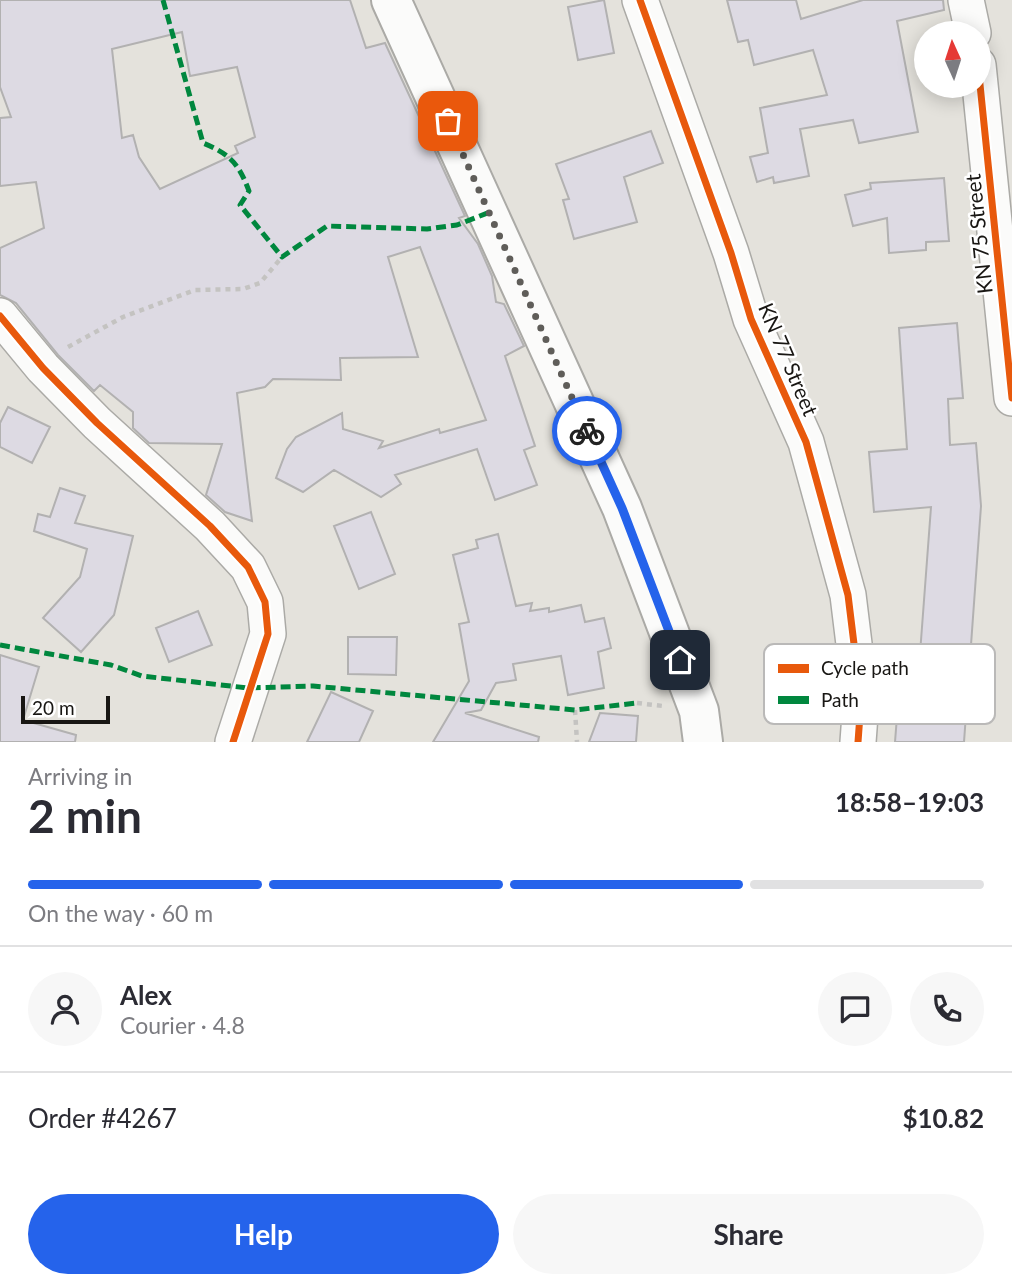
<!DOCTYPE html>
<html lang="en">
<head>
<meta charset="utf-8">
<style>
	body { margin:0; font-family:Lato,sans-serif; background:#f7f7f7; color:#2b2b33; height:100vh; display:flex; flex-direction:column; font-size:26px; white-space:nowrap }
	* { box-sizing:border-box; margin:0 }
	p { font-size:23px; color:#7c7c81 }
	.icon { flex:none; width:38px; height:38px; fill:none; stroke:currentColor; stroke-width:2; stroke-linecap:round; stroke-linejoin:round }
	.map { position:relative; height:742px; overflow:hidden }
	.sheet { display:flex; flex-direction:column; background:#fff; flex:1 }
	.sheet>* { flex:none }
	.needle { width:46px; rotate:357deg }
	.tools { position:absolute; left:914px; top:21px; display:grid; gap:14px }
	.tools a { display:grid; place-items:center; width:77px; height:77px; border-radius:50%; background:#fff; box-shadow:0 4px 18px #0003; font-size:35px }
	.scale { position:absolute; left:21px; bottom:18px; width:89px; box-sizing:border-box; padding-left:7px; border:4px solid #181613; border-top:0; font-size:19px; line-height:24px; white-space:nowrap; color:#181613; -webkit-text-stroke:5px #fff; paint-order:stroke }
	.pin { position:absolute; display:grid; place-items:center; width:60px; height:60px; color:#fff; margin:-30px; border-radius:14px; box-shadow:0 4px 10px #0006 }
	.courier { position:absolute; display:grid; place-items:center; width:70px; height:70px; margin:-35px; border:5px solid #2563eb; border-radius:50%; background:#fff; color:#222; box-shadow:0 2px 9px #0007 }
	.overview em { font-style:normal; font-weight:700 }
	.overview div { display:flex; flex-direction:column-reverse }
	.overview { display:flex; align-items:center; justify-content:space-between; height:119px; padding:0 28px }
	h1 { font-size:46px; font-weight:700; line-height:52px }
	.bar { display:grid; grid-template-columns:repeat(4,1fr); gap:10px 7px; align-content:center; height:84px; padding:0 28px }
	.bar i { height:9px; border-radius:5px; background:#e1e1e2 }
	.bar .on { background:#2563eb }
	.bar p { grid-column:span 4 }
	.line { display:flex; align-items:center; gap:18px; padding:0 28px; border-top:2px solid #e1e1e2 }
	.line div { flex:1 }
	.round { display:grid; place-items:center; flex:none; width:74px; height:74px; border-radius:37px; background:#f7f7f7 }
	.cta { display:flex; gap:14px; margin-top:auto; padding:14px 28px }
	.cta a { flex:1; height:80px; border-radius:42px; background:#2563eb; color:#fff; font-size:28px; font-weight:700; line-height:80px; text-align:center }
	.cta a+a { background:#f7f7f7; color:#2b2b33 }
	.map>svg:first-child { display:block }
</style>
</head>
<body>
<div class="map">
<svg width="1012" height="742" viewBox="0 0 1012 742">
	<rect width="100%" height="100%" fill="#e4e2dc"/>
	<path fill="#dddae3" stroke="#b2b1b1" stroke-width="2" fill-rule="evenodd" d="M0 0H350L366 48 385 43 465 216 459 218 478 244 492 276 496 302 504 304 524 346 505 356 535 446 524 450 537 485 495 500 477 449 395 475 401 484 381 497 334 470 303 492 276 478 287 449 296 437 342 413 343 429 383 441 379 448 439 429 440 433 486 420 420 247 388 257 418 357 340 358 341 380 273 379 265 387 237 393 252 521 225 512 206 495 222 444 149 443 133 428V412L100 385 94 391 58 355 16 303 0 295V248L44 228 36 182 0 186V118L11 117 0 87ZM182 32 190 76 237 67 255 137 235 146 238 153 160 189 139 157 133 135 122 138 112 49Z
		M604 0 614 53 578 60 568 7Z
		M727 0H796L801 19 863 0H943L944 10 897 21 918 132 859 143 853 120 800 129 809 176 774 183 773 177 757 182 750 157 768 153 760 108 827 95 813 50 754 65 748 40 738 42Z
		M651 131 663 163 624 177 637 222 574 239 563 200 569 199 556 164Z
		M944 178 949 241 926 242V250L889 253 887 218 853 226 845 195 871 189 870 183Z
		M957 323 963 398 948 399 950 445 976 443 981 506 964 742H895L901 665 919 667 931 507 874 512 869 452 907 449 899 328Z
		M8 407 50 427 32 463 0 447V423Z
		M60 488 85 496 75 523 133 536 114 615 81 652 43 618 80 577 87 549 34 531 38 514 50 517Z
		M371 512 395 574 359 589 334 526Z
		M498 534 516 606 532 603 530 611 549 608V612L581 605 585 622 604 618 611 648 598 652 604 688 568 695 561 656 513 664 516 680 496 683 481 710 465 713 539 737 538 742H433L469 681 459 624 469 622 453 555 478 548 476 540Z
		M198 611 212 645 169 662 156 628Z
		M348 637H397L396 675 348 674Z
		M0 655 39 667 23 720 76 735 75 742H0Z
		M331 692 373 711 359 742H307Z
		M600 713 638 716 636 742H589Z"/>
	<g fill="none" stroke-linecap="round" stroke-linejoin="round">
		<g stroke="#abaaa6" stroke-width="38">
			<path id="minor" d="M640 0 731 253 751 319 806 442 848 595 861 701 858 742
				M966 0 973 33
				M978 65 1012 398
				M0 316 43 368 97 423 210 526 248 567 265 602 268 634 233 742"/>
		</g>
		<g stroke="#abaaa6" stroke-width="42">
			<path id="secondary" d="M391 0 622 508 699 711 703 742"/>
		</g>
		<path stroke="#c4c3c1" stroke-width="4.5" stroke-dasharray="5 5" stroke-linecap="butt" d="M68 347 123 317 195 290 243 289 260 283 282 257
			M637 703 663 706
			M575 710 577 742"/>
		<use href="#minor" stroke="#fbfbfa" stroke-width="35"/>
		<use href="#secondary" stroke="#fbfbfa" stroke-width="38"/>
		<path stroke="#00873e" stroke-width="5" stroke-dasharray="10 5" stroke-linecap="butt" d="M163 0 203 143C230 154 239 164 249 191L240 205 282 257 327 226 427 229 457 225 490 212
			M0 645 111 665 142 676 248 688 313 686 575 710 637 703"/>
		<g stroke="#fff" stroke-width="11">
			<path id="cycleway" d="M640 0 731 253 751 319 806 442 848 595 861 701 858 742
				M978 65 1012 398
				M0 316 43 368 97 423 210 526 248 567 265 602 268 634 233 742"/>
		</g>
		<use href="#cycleway" stroke="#e8590c" stroke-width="7"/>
	</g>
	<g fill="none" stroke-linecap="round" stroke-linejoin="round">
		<path stroke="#5f5d59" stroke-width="7" stroke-dasharray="0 12.6" d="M448 121 587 431"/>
		<path stroke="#2563eb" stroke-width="9" d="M587 431 622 508 680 660"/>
	</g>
	<g text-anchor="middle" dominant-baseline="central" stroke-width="5" stroke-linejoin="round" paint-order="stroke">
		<g font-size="21" fill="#181613" stroke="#fff">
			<text transform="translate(978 234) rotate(-96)">KN 75 Street</text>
			<text transform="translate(789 359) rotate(67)">KN 77 Street</text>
		</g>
	</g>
	<rect x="764" y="644" width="231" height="80" rx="10" fill="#fff" stroke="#bab9b8" stroke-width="2"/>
	<rect x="778" y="664" width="31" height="9" fill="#e8590c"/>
	<rect x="778" y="696" width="31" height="8" fill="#00873e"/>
	<g font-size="19" fill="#181613">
		<text x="821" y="675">Cycle path</text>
		<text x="821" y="707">Path</text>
	</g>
</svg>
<div class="tools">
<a><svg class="needle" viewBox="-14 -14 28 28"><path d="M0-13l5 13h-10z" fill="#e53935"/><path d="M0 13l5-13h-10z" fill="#7c7c81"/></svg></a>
</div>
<div class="scale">20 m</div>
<div class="pin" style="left:448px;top:121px;background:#ea580c"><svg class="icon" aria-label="bag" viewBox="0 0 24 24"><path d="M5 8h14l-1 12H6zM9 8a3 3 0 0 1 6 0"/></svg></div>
<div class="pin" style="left:680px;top:660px;background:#1f2937"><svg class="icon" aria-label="home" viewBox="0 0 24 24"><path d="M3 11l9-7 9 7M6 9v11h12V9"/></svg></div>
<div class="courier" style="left:587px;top:431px"><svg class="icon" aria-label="bike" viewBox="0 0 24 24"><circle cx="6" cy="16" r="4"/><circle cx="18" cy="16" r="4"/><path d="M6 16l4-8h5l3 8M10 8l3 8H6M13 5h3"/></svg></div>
</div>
<section class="sheet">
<div class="overview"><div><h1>2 min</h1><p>Arriving in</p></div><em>18:58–19:03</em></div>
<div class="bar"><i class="on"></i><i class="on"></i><i class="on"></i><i></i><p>On the way · 60 m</p></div>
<div class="line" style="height:126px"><a class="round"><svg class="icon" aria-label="person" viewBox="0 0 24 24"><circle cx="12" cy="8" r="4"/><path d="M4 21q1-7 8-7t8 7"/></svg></a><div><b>Alex</b><p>Courier · 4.8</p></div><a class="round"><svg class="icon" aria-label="chat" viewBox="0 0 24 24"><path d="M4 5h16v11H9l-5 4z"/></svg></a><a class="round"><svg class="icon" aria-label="phone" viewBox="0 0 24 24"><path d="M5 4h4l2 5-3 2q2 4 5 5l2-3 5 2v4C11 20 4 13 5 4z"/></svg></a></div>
<div class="line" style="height:91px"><div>Order #4267</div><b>$10.82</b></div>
<div class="cta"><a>Help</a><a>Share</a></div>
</section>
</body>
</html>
